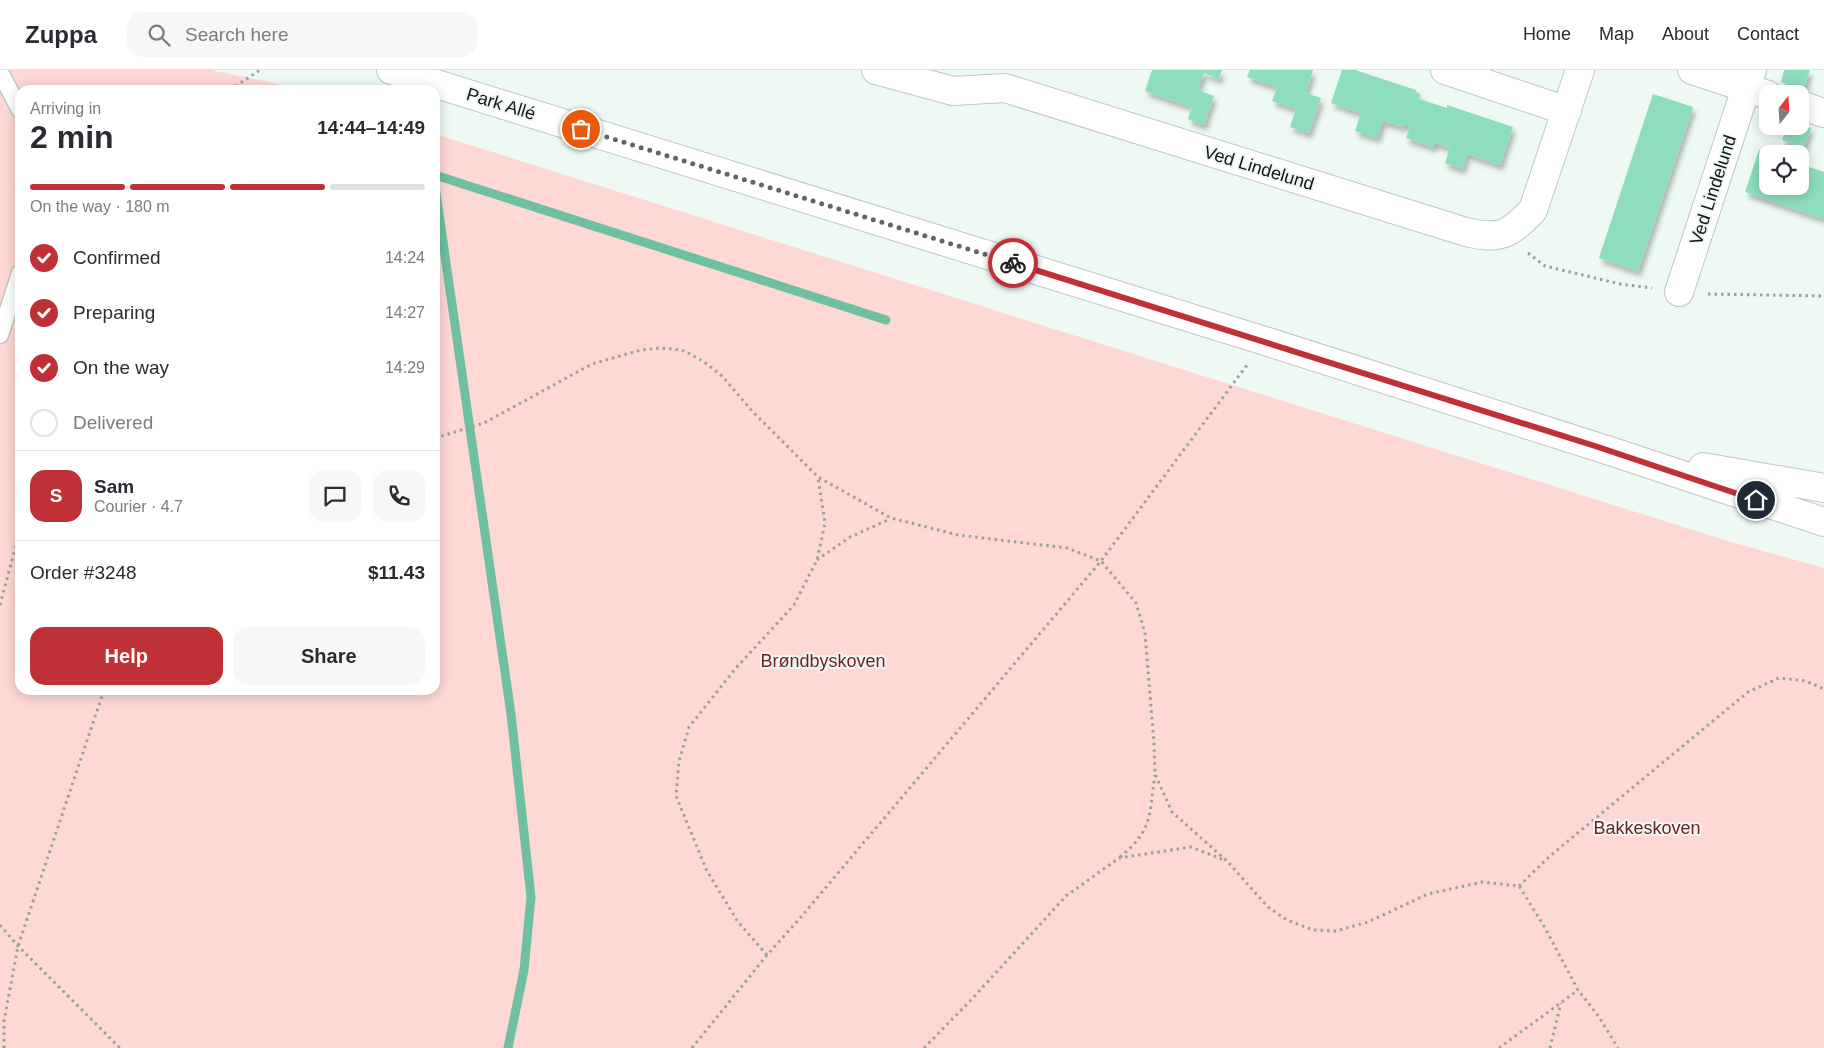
<!DOCTYPE html>
<html lang="en">
<head>
<meta charset="utf-8">
<style>
	body { margin:0; font-family:Arial,sans-serif; background:#f7f7f7; color:#2b2b33; height:100vh; display:flex; flex-direction:column; font-size:19px; white-space:nowrap }
	* { box-sizing:border-box; margin:0 }
	p { font-size:16px; color:#7c7c81 }
	.icon { flex:none; width:28px; height:28px; fill:none; stroke:currentColor; stroke-width:2; stroke-linecap:round; stroke-linejoin:round }
	.map { position:relative; flex:1; overflow:hidden }
	.panel { position:absolute; left:15px; top:15px; width:425px; height:610px; display:flex; flex-direction:column; background:#fff; border-radius:15px; box-shadow:0 2px 12px #0003 }
	.panel>* { flex:none }
	.needle { width:32px; rotate:17deg }
	.fabs { position:absolute; left:1759px; top:15px; display:grid; gap:10px }
	.fabs a { display:grid; place-items:center; width:50px; height:50px; border-radius:10px; background:#fff; box-shadow:0 2px 12px #0003; font-size:25px }
	.pin { position:absolute; display:grid; place-items:center; width:42px; height:42px; color:#fff; margin:-21px; border:2px solid #fff; border-radius:50%; box-shadow:0 1px 5px #0007 }
	.courier { position:absolute; display:grid; place-items:center; width:50px; height:50px; margin:-25px; border:4px solid #c03137; border-radius:50%; background:#fff; color:#222; box-shadow:0 1px 6px #0007 }
	.overview em { font-style:normal; font-weight:700 }
	.overview div { display:flex; flex-direction:column-reverse }
	.overview { display:flex; align-items:center; justify-content:space-between; height:85px; padding:0 15px }
	h1 { font-size:32px; font-weight:700; line-height:38px }
	.bar { display:grid; grid-template-columns:repeat(4,1fr); gap:8px 5px; align-content:center; height:60px; padding:0 15px }
	.bar i { height:6px; border-radius:4px; background:#e1e1e2 }
	.bar .on { background:#c03137 }
	.bar p { grid-column:span 4 }
	.line { display:flex; align-items:center; gap:12px; padding:0 15px; border-top:1px solid #e1e1e2 }
	.line div { flex:1 }
	.round { display:grid; place-items:center; flex:none; width:52px; height:52px; border-radius:15px; background:#f7f7f7 }
	ol { padding:0 15px; list-style:none }
	li { display:flex; align-items:center; gap:15px; height:55px }
	li p { margin-inline-start:auto }
	li .icon { padding:5px; border-radius:50%; background:#c03137; color:#fff; stroke-width:4 }
	li:last-child { color:#7c7c81 }
	li i { width:28px; height:28px; border:2px solid #e1e1e2; border-radius:50% }
	.cta { display:flex; gap:10px; margin-top:auto; padding:10px 15px }
	.cta a { flex:1; height:58px; border-radius:15px; background:#c03137; color:#fff; font-size:20px; font-weight:700; line-height:58px; text-align:center }
	.cta a+a { background:#f7f7f7; color:#2b2b33 }
	header { display:flex; align-items:center; gap:30px; box-sizing:border-box; height:70px; padding:0 25px; background:#fff; border-bottom:1px solid #e1e1e2 }
	header strong { font-size:24px }
	nav { display:flex; gap:28px; margin-inline-start:auto; font-size:18px }
	.search { width:350px; height:45px; background:#f7f7f7; display:flex; align-items:center; gap:12px; box-sizing:border-box; padding:0 18px; border-radius:15px; color:#7c7c81; font-size:19px }
	.map>svg:first-child { display:block }
</style>
</head>
<body>
<header>
<strong>Zuppa</strong>
<div class="search"><svg class="icon" aria-label="search" viewBox="0 0 24 24"><circle cx="10" cy="10" r="6"/><path d="M15 15l6 6"/></svg>Search here</div>
<nav><a>Home</a><a>Map</a><a>About</a><a>Contact</a></nav>
</header>
<div class="map">
<svg width="1824" height="978" viewBox="0 0 1824 978">
	<defs>
		<filter id="shadow"><feDropShadow dx="3" dy="5.5" stdDeviation="2.5" flood-color="#0004"/></filter>
	</defs>
	<rect width="100%" height="100%" fill="#eff9f4"/>
	<path fill="#fed8d5" d="M0 0H210L279 14 296 20H20V620H435V64L1728 471 1824 498V978H0Z"/>
	<g fill="none" stroke-linecap="round" stroke-linejoin="round">
		<path stroke="#6ec0a0" stroke-width="9" d="M435 105 886 250
			M435 116 511 644 531 827 524 900 508 978"/>
	</g>
	<path fill="#8cdebd" filter="url(#shadow)" d="M1152 0H1222L1219 9 1204 3 1198 20 1214 26 1204 55 1188 49 1192 37 1145 21Z
		M1250 0H1313L1306 23 1321 28 1309 63 1290 57 1296 39 1272 31 1277 17 1247 7Z
		M1342 0H1355L1416 20V22L1420 24 1419 29 1447 38V35L1513 57 1500 95 1467 84 1463 99 1445 93 1450 78 1435 73 1433 77 1406 68 1410 56 1405 54 1404 57 1383 51 1377 68 1355 61 1361 43 1331 33Z
		M1784 0H1810L1804 19 1781 12Z
		M1653 24 1693 37 1638 201 1599 188Z
		M1800 55 1811 58 1804 77 1782 70 1787 56H1800Z
		M1759 80 1768 82V116H1800V94L1824 102V149L1745 122Z"/>
	<g fill="none" stroke-linecap="round" stroke-linejoin="round">
		<g stroke="#bec7c3" stroke-width="19">
			<path id="service" d="M0 2 20 40
				M0 265 20 203"/>
		</g>
		<g stroke="#bec7c3" stroke-width="30">
			<path id="minor" d="M876 0 953 21 1005 18 1466 162C1500 170 1509 165 1533 140L1580 0
				M1445 0 1567 41
				M1692 0 1768 25
				M1800 35 1824 43
				M1679 222 1752 0"/>
		</g>
		<g stroke="#bec7c3" stroke-width="30">
			<path id="tertiary" d="M391 0 1265 271 1613 382 1824 452
				M1703 397 1824 418"/>
		</g>
		<path stroke="#9aa19d" stroke-width="3" stroke-dasharray="2.5 4" stroke-linecap="butt" d="M230 20 260 0
			M1528 183 1545 196 1620 214 1652 218
			M1708 224 1824 226
			M435 368 484 353 592 294 641 280 661 278 682 280 703 291 722 306 752 341 818 407 891 448 958 465 1067 478 1101 491 1136 533 1145 563 1154 673 1155 704 1172 742 1227 791 1268 837 1287 850 1313 860 1336 861 1368 852 1428 824 1482 812 1519 816 1544 856 1578 920 1599 947 1618 978
			M817 490 850 467 890 449
			M0 535 20 460
			M1120 787C1153 760 1149 745 1155 705
			M1519 816 1550 786 1748 622 1779 608 1806 611 1824 619
			M0 855 18 876 120 978
			M767 885 738 852 707 801 676 726 679 691 689 657 736 598 794 535 817 490 825 453 818 408
			M4 978V951L18 876 104 620
			M692 978 767 885 801 847 1101 491 1247 295
			M924 978 971 930 1066 826 1119 788 1191 777 1224 790
			M1499 978 1578 920
			M1550 978 1561 933"/>
		<use href="#service" stroke="#fff" stroke-width="16"/>
		<use href="#minor" stroke="#fff" stroke-width="28"/>
		<use href="#tertiary" stroke="#fff" stroke-width="28"/>
	</g>
	<g fill="none" stroke-linecap="round" stroke-linejoin="round">
		<path stroke="#616664" stroke-width="5" stroke-dasharray="0 9" d="M581 59 1013 193"/>
		<path stroke="#c03137" stroke-width="6" d="M1013 193 1595 376 1756 430"/>
	</g>
	<g text-anchor="middle" dominant-baseline="central" stroke-width="4" stroke-linejoin="round" paint-order="stroke">
		<g font-size="18" fill="#141716" stroke="#eff9f4">
			<text transform="translate(501 34) rotate(17)">Park Allé</text>
			<text transform="translate(1259 98) rotate(17)">Ved Lindelund</text>
			<text transform="translate(1713 120) rotate(-72)">Ved Lindelund</text>
		</g>
		<g font-size="18" fill="#741b1f" stroke="#eff9f4">
			<text x="823" y="591">Brøndbyskoven</text>
			<text x="1647" y="758">Bakkeskoven</text>
		</g>
	</g>
</svg>
<div class="fabs">
<a><svg class="needle" viewBox="-14 -14 28 28"><path d="M0-13l5 13h-10z" fill="#e53935"/><path d="M0 13l5-13h-10z" fill="#7c7c81"/></svg></a>
<a><svg class="icon" aria-label="locate" viewBox="0 0 24 24"><circle cx="12" cy="12" r="6"/><path d="M12 2v4M12 18v4M2 12h4M18 12h4"/></svg></a>
</div>
<div class="pin" style="left:581px;top:59px;background:#ea580c"><svg class="icon" aria-label="bag" viewBox="0 0 24 24"><path d="M5 8h14l-1 12H6zM9 8a3 3 0 0 1 6 0"/></svg></div>
<div class="pin" style="left:1756px;top:430px;background:#1f2937"><svg class="icon" aria-label="home" viewBox="0 0 24 24"><path d="M3 11l9-7 9 7M6 9v11h12V9"/></svg></div>
<div class="courier" style="left:1013px;top:193px"><svg class="icon" aria-label="bike" viewBox="0 0 24 24"><circle cx="6" cy="16" r="4"/><circle cx="18" cy="16" r="4"/><path d="M6 16l4-8h5l3 8M10 8l3 8H6M13 5h3"/></svg></div>
<section class="panel">
<div class="overview"><div><h1>2 min</h1><p>Arriving in</p></div><em>14:44–14:49</em></div>
<div class="bar"><i class="on"></i><i class="on"></i><i class="on"></i><i></i><p>On the way · 180 m</p></div>
<ol>
<li><svg class="icon" aria-label="check" viewBox="0 0 24 24"><path d="M5 12l5 5 9-10"/></svg>Confirmed<p>14:24</p></li>
<li><svg class="icon" aria-label="check" viewBox="0 0 24 24"><path d="M5 12l5 5 9-10"/></svg>Preparing<p>14:27</p></li>
<li><svg class="icon" aria-label="check" viewBox="0 0 24 24"><path d="M5 12l5 5 9-10"/></svg>On the way<p>14:29</p></li>
<li><i></i>Delivered</li>
</ol>
<div class="line" style="height:90px"><b class="round" style="background:#c03137;color:#fff">S</b><div><b>Sam</b><p>Courier · 4.7</p></div><a class="round"><svg class="icon" aria-label="chat" viewBox="0 0 24 24"><path d="M4 5h16v11H9l-5 4z"/></svg></a><a class="round"><svg class="icon" aria-label="phone" viewBox="0 0 24 24"><path d="M5 4h4l2 5-3 2q2 4 5 5l2-3 5 2v4C11 20 4 13 5 4z"/></svg></a></div>
<div class="line" style="height:65px"><div>Order #3248</div><b>$11.43</b></div>
<div class="cta"><a>Help</a><a>Share</a></div>
</section>
</div>
</body>
</html>
